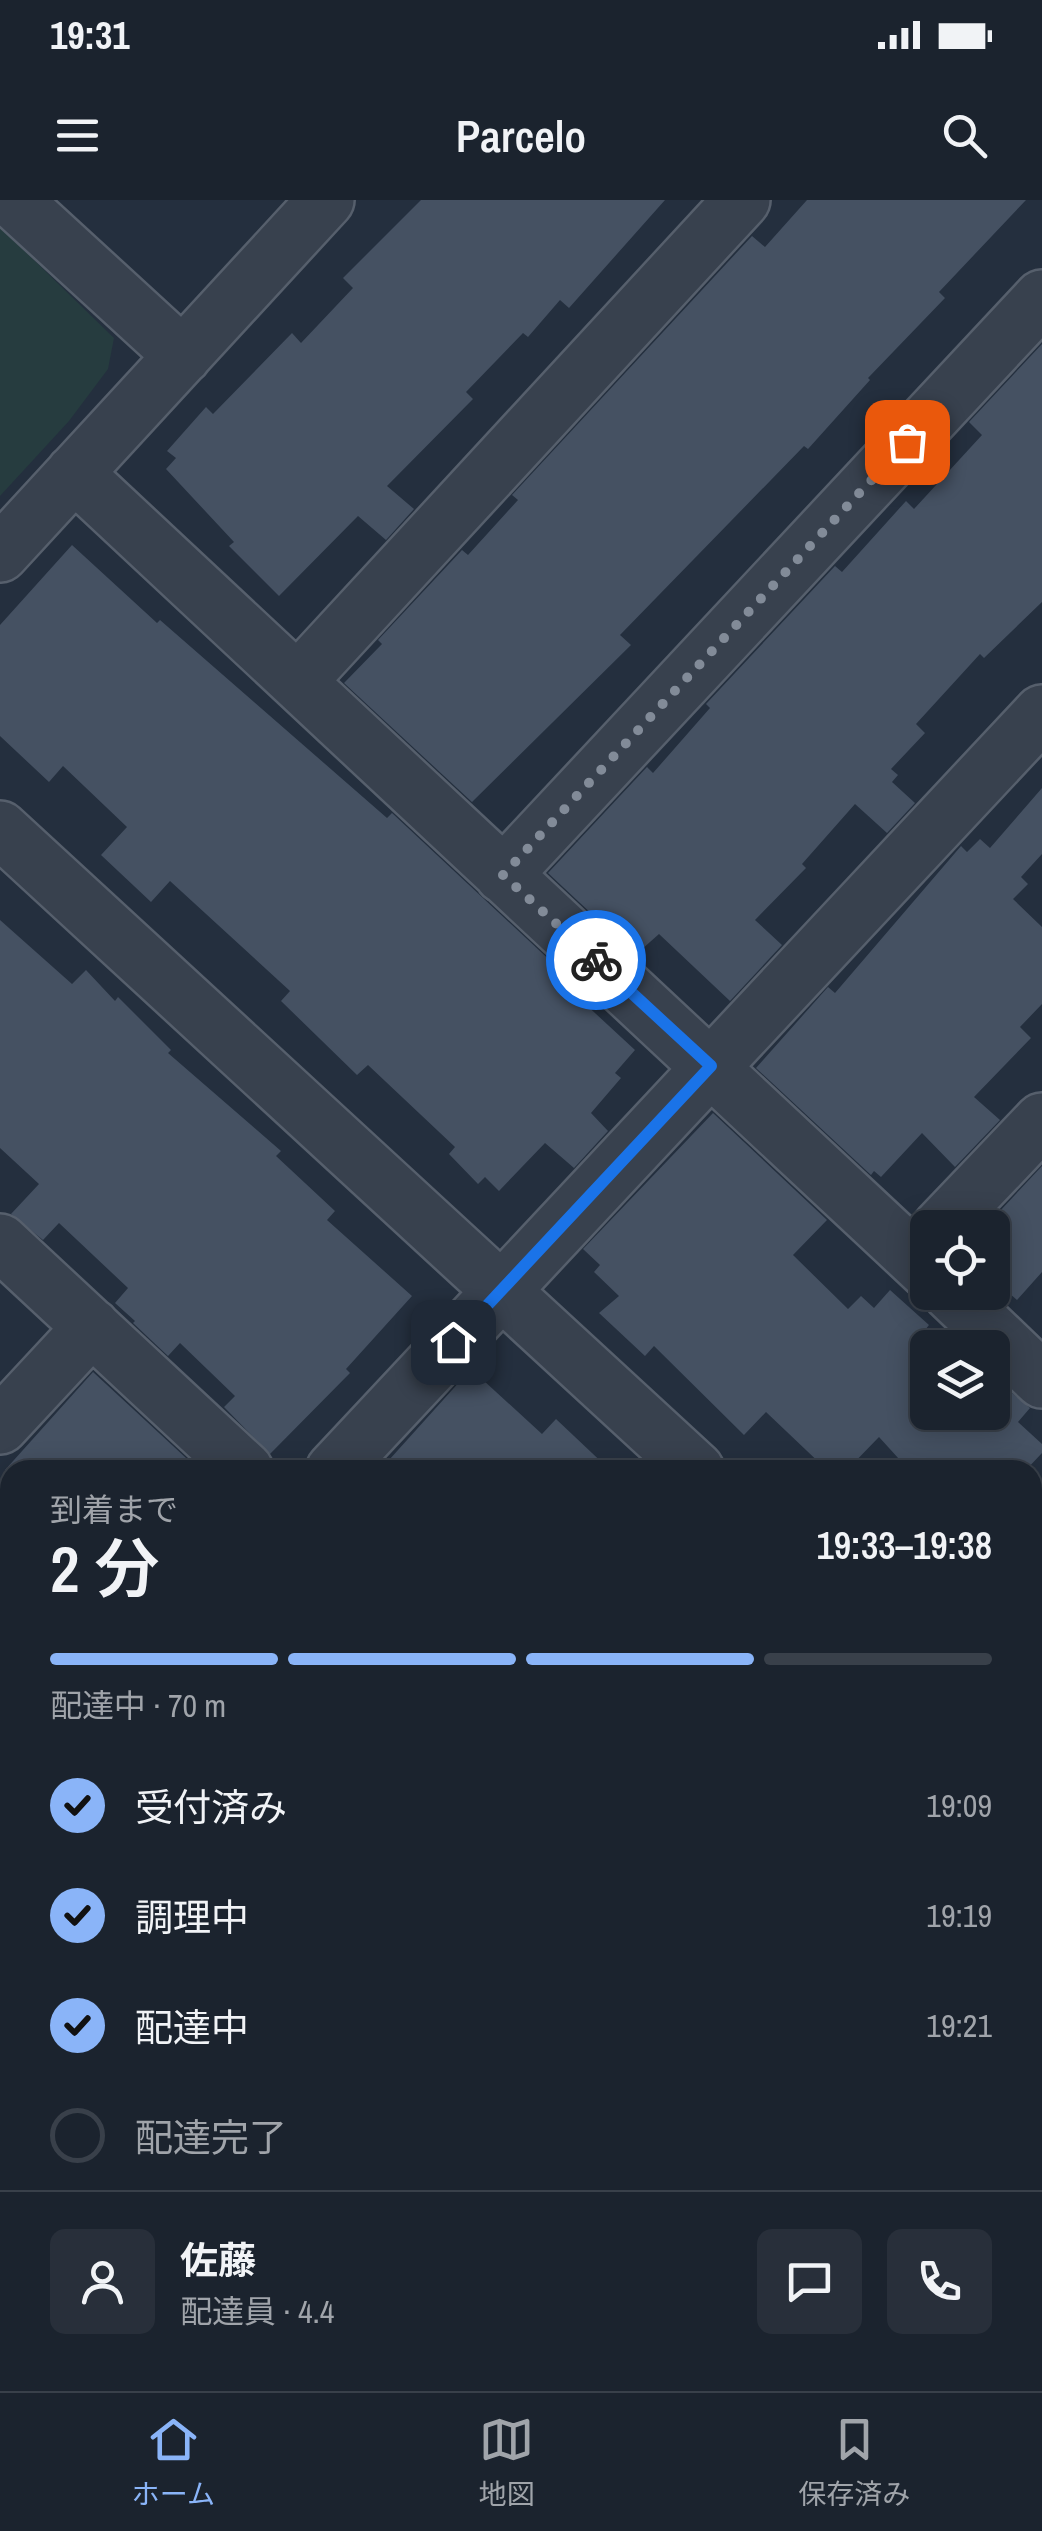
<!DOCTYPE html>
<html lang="ja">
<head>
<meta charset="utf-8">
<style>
	body { margin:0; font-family:"Archivo Narrow","Noto Sans JP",sans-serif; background:#282f3a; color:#f1f3f6; height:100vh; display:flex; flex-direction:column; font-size:38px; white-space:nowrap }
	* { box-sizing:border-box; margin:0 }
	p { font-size:32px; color:#a0a4aa }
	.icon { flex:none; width:55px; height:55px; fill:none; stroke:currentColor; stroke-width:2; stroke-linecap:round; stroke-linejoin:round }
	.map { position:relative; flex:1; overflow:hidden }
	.drawer { position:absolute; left:0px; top:1260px; width:1042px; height:932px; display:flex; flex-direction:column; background:#1b232e; border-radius:30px 30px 0 0; box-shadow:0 5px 25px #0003,0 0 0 2px #39404a }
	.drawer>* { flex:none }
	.controls { position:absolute; left:910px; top:1010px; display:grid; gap:20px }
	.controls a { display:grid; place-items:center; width:100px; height:100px; border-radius:15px; background:#1b232e; box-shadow:0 5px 25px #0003,0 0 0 2px #39404a; font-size:50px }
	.pin { position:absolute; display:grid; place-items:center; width:85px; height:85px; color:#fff; margin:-42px; border-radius:20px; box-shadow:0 5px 15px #0006 }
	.courier { position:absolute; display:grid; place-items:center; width:100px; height:100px; margin:-50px; border:8px solid #1a73e8; border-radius:50%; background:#fff; color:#222; box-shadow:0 2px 12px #0007 }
	.head em { font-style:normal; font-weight:600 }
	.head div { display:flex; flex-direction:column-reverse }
	.head { display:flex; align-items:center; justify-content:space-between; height:170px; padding:0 50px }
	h1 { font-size:65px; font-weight:600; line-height:75px }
	.bar { display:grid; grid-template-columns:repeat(4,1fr); gap:15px 10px; align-content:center; height:120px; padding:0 50px }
	.bar i { height:12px; border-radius:8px; background:#39404a }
	.bar .current { background:#8ab4f8 }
	.bar p { grid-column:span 4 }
	.line { display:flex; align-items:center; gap:25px; padding:0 50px; border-top:2px solid #39404a }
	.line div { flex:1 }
	.round { display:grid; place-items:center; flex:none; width:105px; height:105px; border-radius:15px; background:#282f3a }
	ol { padding:0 50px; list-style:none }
	li { display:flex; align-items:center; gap:30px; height:110px }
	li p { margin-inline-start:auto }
	li .icon { padding:10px; border-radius:50%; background:#8ab4f8; color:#111; stroke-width:4 }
	li:last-child { color:#a0a4aa }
	li i { width:55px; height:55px; border:5px solid #39404a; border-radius:50% }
	.status { display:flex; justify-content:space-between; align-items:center; height:70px; padding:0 50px; background:#1b232e; direction:ltr }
	.status svg { height:28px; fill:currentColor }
	header { display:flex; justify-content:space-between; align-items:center; height:130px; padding:0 50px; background:#1b232e; font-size:45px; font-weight:600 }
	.dock { display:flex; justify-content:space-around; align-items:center; height:140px; border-top:2px solid #39404a; background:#1b232e; font-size:28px; color:#a0a4aa }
	.dock a { display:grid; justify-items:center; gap:5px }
	.dock .current { color:#8ab4f8 }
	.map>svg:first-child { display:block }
</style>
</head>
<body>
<div class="status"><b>19:31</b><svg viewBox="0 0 49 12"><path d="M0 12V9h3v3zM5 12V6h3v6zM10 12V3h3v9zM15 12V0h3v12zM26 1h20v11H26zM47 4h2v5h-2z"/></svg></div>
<header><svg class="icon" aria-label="menu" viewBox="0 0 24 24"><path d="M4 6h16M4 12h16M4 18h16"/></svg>Parcelo<svg class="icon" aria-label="search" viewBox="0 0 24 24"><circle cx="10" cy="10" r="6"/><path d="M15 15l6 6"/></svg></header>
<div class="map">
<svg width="1042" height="2191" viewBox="0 0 1042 2191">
	<rect width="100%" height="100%" fill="#242f3e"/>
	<path fill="#263c3f" d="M0 27 114 138 108 169 69 221 0 296Z
		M669 2182 679 2191H447L437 2183Z"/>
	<path fill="#455162" d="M421 0H665L569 108 560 100 528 137 523 133 466 192 473 199 387 286 414 309 386 340 358 316 279 396 229 346 234 342 166 269 176 258 167 251 206 207 213 214 292 133 301 143 353 88 343 78Z
		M807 0H1026L939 92 945 98 868 178 870 180 808 249 804 246 620 435 631 445 472 602 344 483 382 444 378 440 462 350 468 355 518 300 512 295 752 36 765 47Z
		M1042 144V402L984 458 980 454 916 524 925 533 891 569 898 575 892 582 915 603 887 633 855 604 802 664 806 668 755 720 782 745 730 801 659 734 641 750 632 740 626 746 548 673 647 567 653 573 710 508 706 504 835 366 842 372 906 301 914 309 982 235 969 222Z
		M72 345 157 423 160 420 387 618 392 613 587 795 582 801 635 850 615 873 621 878 591 913 608 931 574 968 545 943 499 991 485 977 478 984 449 954 455 947 368 865 357 875 281 801 290 791 170 681 151 702 101 655 127 627 63 566 49 582 0 536V425Z
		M1042 588V654L1021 677 1028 684 1013 699 1042 727V804L1020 827 1031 838 974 897 1000 920 955 967 922 933 881 977 874 971 871 975 756 868 828 787 835 793 961 646 967 652 980 639 990 648Z
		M0 720 72 784 86 770 115 801 118 797 171 850 168 853 281 951 276 956 335 1011 327 1020 412 1096 346 1169 350 1173 270 1254 224 1207 235 1196 180 1143 168 1156 133 1123 135 1121 115 1103 128 1088 59 1023 43 1040 11 1014 39 984 0 948Z
		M713 913 827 1020 793 1055 848 1109 861 1096 874 1108 890 1090 929 1125 917 1140 928 1150V1212H992V1176L1030 1208 1018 1222 1042 1244V1253L1026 1270H909L879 1237 847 1270H827L766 1212 744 1235 654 1146 645 1156 599 1113 619 1096 594 1072 600 1065 583 1049Z
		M1042 966V1072L1017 1100 992 1078V1037L1007 1020 999 1012Z
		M471 1169 542 1234 556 1219 610 1270H483L475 1260 466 1270H380Z
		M93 1172 199 1270H5Z"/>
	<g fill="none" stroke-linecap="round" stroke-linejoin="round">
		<g stroke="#565f6c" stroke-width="60">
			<path id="minor" d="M13 0 183 156
				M74 273 928 1071
				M0 354 326 0
				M298 481 742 0
				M0 629 696 1270
				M503 675 1042 98
				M940 1028 1042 921
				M0 1042 245 1270
				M950 1092 1042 1180
				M0 1226 92 1127
				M334 1270 1042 513
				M1032 1358 1042 1348
				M1032 1575 1042 1584
				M0 1636 10 1625
				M1032 1875 1042 1865
				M0 1932 10 1938
				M1032 1995 1042 2004
				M392 2182 401 2191
				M258 2191 266 2182
				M741 2191 749 2182"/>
		</g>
		<use href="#minor" stroke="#38414e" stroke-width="55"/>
	</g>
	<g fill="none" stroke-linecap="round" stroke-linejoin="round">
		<path stroke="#828b98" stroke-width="10" stroke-dasharray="0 18" d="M596 760 503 675 907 242"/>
		<path stroke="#1a73e8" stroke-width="12" d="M453 1142 711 866 596 760"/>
	</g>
</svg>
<div class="controls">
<a><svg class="icon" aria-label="locate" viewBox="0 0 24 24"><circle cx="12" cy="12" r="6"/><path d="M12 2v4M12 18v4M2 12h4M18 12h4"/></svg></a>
<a><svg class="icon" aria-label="layers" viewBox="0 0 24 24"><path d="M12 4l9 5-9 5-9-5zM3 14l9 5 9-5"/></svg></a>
</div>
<div class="pin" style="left:907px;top:242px;background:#ea580c"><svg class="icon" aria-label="bag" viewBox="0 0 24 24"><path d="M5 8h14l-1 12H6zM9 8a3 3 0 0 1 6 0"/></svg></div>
<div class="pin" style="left:453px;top:1142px;background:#1f2937"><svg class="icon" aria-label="home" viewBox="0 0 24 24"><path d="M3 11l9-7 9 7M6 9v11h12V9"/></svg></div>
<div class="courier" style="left:596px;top:760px"><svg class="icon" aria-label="bike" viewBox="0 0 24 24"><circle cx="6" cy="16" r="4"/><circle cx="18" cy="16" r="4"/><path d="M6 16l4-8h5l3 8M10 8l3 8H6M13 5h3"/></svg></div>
<section class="drawer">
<div class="head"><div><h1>2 分</h1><p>到着まで</p></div><em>19:33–19:38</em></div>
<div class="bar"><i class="current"></i><i class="current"></i><i class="current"></i><i></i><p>配達中 · 70 m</p></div>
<ol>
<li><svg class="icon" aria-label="check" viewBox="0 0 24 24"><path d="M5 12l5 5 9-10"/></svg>受付済み<p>19:09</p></li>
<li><svg class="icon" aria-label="check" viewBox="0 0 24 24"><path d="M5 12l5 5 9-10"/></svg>調理中<p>19:19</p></li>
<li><svg class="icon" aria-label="check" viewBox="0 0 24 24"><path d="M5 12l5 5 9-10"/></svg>配達中<p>19:21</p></li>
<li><i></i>配達完了</li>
</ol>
<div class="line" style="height:180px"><a class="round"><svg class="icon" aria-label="person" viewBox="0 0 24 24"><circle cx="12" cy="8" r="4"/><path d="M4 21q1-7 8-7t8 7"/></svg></a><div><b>佐藤</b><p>配達員 · 4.4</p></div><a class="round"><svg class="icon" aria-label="chat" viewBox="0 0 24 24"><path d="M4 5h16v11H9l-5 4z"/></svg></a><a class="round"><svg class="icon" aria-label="phone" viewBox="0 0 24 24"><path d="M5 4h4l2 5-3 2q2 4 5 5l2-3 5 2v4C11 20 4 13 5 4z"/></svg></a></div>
</section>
</div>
<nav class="dock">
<a class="current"><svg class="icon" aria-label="home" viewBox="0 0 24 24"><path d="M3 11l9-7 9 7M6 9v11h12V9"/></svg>ホーム</a>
<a><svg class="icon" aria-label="map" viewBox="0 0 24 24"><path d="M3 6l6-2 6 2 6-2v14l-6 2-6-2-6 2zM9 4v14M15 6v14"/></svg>地図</a>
<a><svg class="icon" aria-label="saved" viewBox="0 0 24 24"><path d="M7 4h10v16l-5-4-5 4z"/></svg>保存済み</a>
</nav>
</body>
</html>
